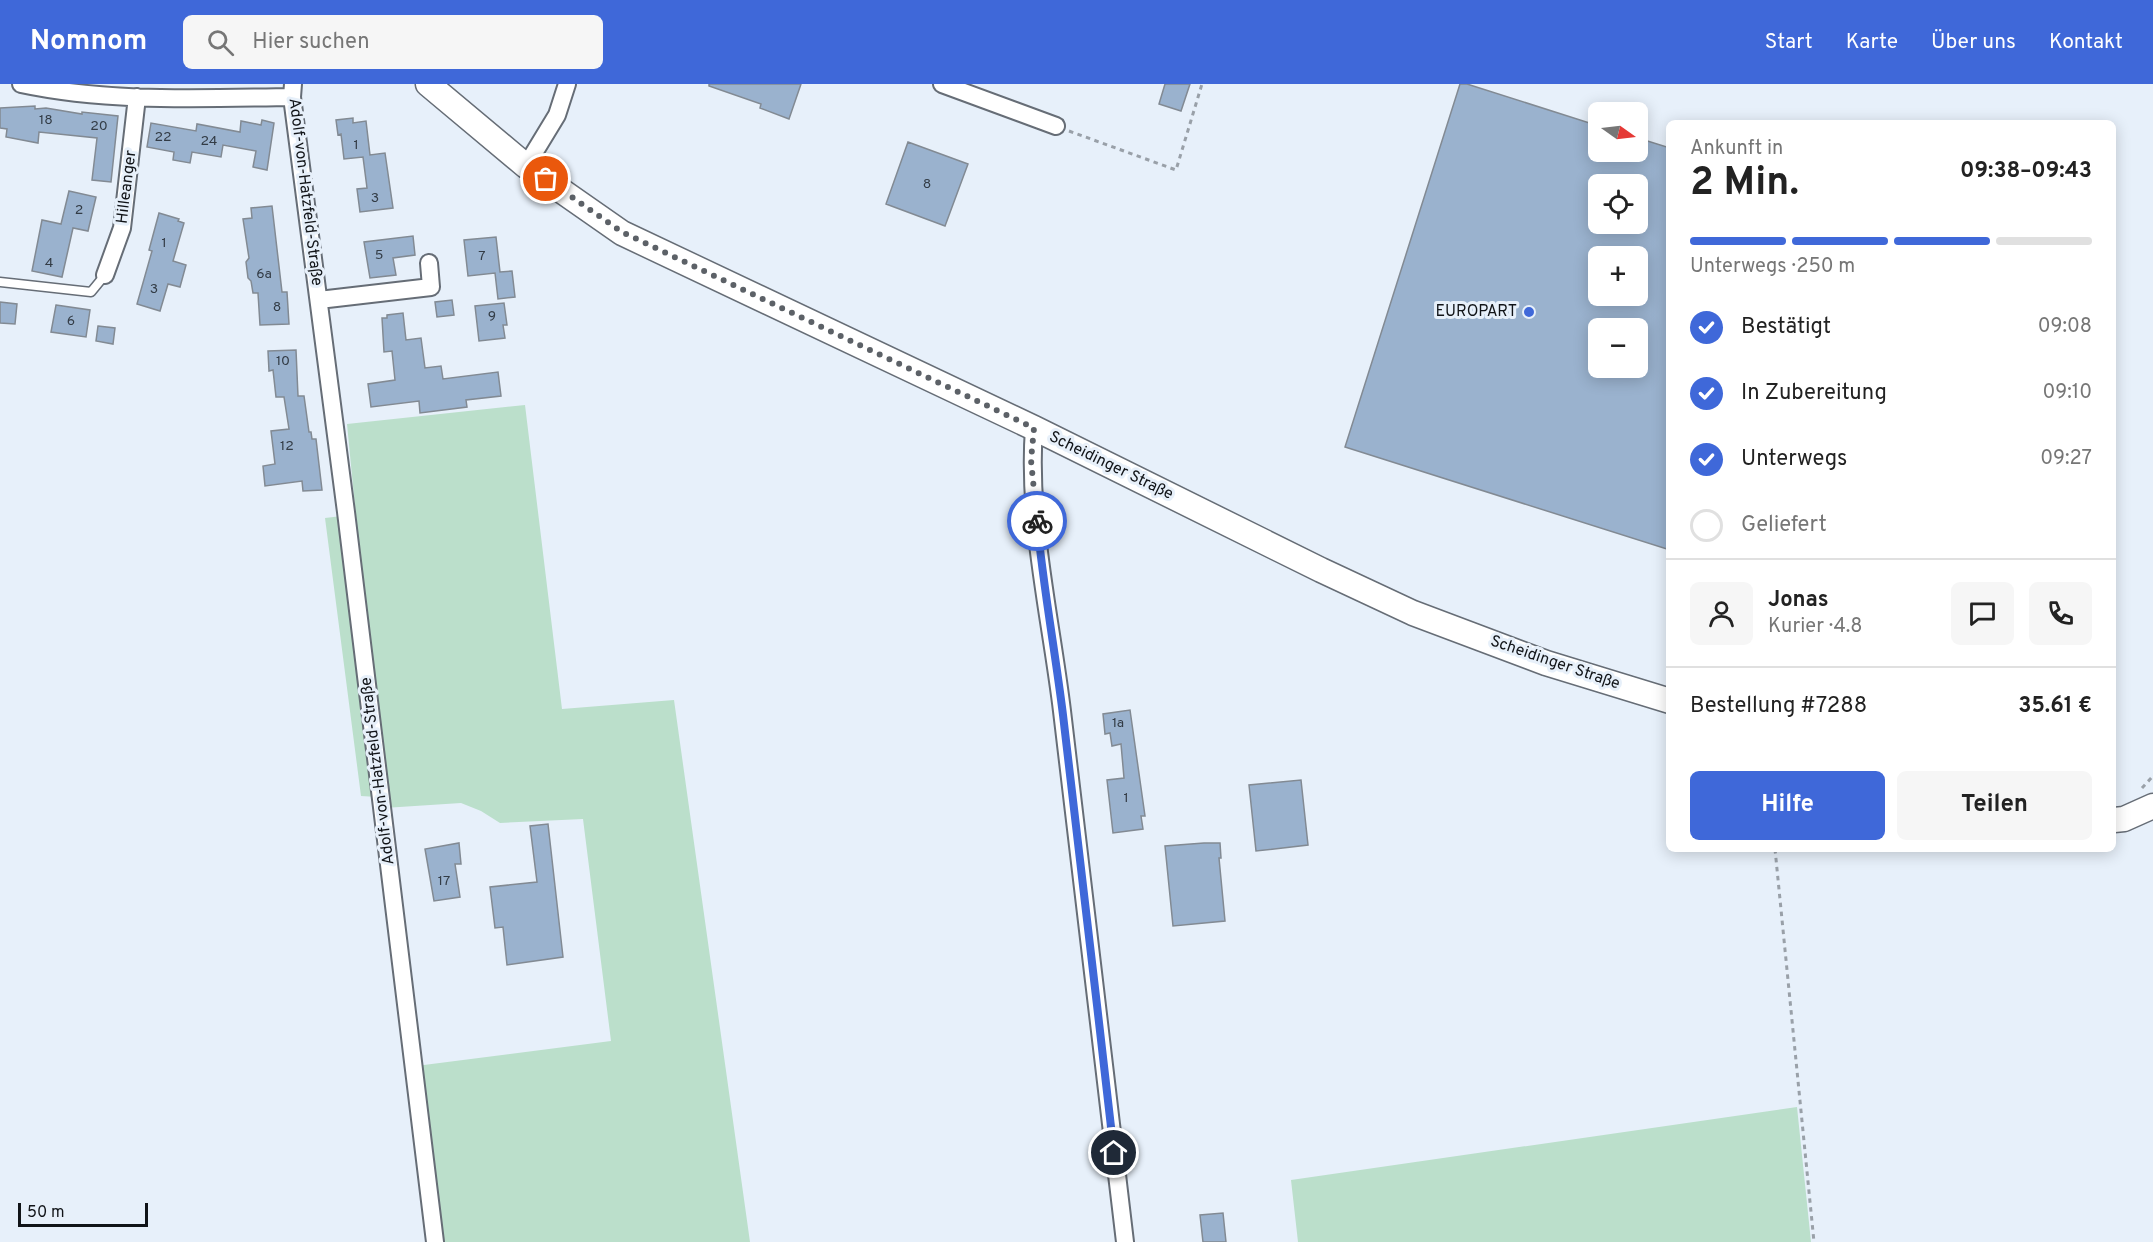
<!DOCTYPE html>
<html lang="de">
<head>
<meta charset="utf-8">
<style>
	body { margin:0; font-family:Overpass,sans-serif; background:#f6f6f6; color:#222; height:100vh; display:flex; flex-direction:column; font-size:22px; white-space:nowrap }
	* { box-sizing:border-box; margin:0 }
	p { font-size:20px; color:#767676 }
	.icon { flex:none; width:33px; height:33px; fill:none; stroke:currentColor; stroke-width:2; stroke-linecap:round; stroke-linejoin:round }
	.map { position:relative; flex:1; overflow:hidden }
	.details { position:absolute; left:1666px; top:36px; width:450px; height:732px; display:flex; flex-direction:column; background:#fff; border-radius:9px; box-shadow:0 3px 15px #0003 }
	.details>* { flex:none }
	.needle { width:39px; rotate:104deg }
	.tools { position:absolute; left:1588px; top:18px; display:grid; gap:12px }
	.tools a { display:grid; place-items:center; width:60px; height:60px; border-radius:9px; background:#fff; box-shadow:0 3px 15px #0003; font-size:30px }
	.scale { position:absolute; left:18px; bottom:15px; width:130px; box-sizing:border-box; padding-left:6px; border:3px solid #111418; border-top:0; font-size:16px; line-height:21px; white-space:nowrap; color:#111418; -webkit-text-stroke:4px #e7f0fa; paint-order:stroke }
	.pin { position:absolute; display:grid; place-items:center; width:51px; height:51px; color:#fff; margin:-26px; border:3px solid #fff; border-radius:50%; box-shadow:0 2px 6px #0007 }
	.courier { position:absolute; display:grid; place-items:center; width:60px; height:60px; margin:-30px; border:4px solid #3f68d9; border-radius:50%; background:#fff; color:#222; box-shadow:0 2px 8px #0007 }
	.head em { font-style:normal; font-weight:700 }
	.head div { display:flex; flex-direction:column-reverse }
	.head { display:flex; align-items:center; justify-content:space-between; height:102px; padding:0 24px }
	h1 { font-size:39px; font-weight:700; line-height:45px }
	.bar { display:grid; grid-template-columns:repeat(4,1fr); gap:9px 6px; align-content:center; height:72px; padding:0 24px }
	.bar i { height:8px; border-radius:4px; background:#e0e0e0 }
	.bar .active { background:#3f68d9 }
	.bar p { grid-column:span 4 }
	.line { display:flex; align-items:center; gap:15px; padding:0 24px; border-top:2px solid #e0e0e0 }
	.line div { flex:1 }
	.round { display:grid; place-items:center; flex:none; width:63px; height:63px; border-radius:9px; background:#f6f6f6 }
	ol { padding:0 24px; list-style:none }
	li { display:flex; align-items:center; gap:18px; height:66px }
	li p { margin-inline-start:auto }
	li .icon { padding:6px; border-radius:50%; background:#3f68d9; color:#fff; stroke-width:4 }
	li:last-child { color:#767676 }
	li i { width:33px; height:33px; border:3px solid #e0e0e0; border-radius:50% }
	.action { display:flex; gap:12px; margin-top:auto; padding:12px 24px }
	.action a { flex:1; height:69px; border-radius:9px; background:#3f68d9; color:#fff; font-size:24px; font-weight:700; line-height:69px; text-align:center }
	.action a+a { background:#f6f6f6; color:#222 }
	header { display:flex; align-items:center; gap:36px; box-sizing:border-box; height:84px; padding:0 30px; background:#3f68d9; color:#fff }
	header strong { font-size:28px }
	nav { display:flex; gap:33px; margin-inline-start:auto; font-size:21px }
	.search { width:420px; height:54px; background:#f6f6f6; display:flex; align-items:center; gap:15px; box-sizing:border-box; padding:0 21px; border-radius:9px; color:#767676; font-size:22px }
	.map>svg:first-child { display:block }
</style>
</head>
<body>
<header>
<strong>Nomnom</strong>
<div class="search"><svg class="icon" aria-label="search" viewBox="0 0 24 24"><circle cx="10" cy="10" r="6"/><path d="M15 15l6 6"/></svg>Hier suchen</div>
<nav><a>Start</a><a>Karte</a><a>Über uns</a><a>Kontakt</a></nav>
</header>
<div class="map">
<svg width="2153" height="1158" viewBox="0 0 2153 1158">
	<rect width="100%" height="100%" fill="#e7f0fa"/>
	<path fill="#bbdfcb" d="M525 321 562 625 674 616 750 1158H437L416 982 611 957 583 735 500 739 481 727 461 719 384 724 347 340Z
		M342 432 377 713 361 712 325 434Z
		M1797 1023 1811 1158H1298L1291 1096Z"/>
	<path fill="#9ab2ce" stroke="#828a93" stroke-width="1.5" fill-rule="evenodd" d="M709 0H801L789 35 760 24 761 20 709 2Z
		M1165 0H1190L1181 27 1159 20Z
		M1460 0H1467L1599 42V68H1638V54L1670 64V466L1345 363ZM1599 100H1638V140H1599ZM1599 172H1638V212H1599ZM1599 244H1638V284H1599Z
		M35 22V25L46 24 82 30V28L118 32 111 98 92 96 97 54 39 48 38 59 6 53 7 45 0 44V24Z
		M353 34V39L366 37 370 71 385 69 393 124 360 128 357 105 367 104 363 73 344 75 341 50 338 51 336 36Z
		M262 36 274 39 267 86 253 83 256 67 223 61 221 73 192 68 190 79 173 76 174 68 147 63 151 39 196 47 197 40 240 48 241 37 261 41Z
		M908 58 968 80 945 142 886 120Z
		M69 107 96 113 88 147 73 144 62 193 32 187 42 136 61 140Z
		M272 122 282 208H287L289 240 260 241 258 209H253L251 197 248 194 246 178 249 174 243 135 252 134 251 124Z
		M159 129 179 135 178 137 184 139 173 177 186 181 180 203 168 200 160 227 137 220 152 167 149 166Z
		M413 152 415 171 393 174 396 191 370 194 364 158Z
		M496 153 500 188 512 187 515 213 498 215 495 189 468 192 464 156Z
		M452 216 454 231 437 233 435 218Z
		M0 218 17 220 15 240 0 239Z
		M504 219 507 241H503L505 254 479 257 475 222Z
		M56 221 90 226 86 253 51 248Z
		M403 229 406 256 421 254 425 284 441 282 443 295 498 288 501 312 466 316 467 323 420 329 419 317 371 323 368 300 395 296 392 267 384 268 382 234H387V231Z
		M98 242 115 244 113 260 96 257Z
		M296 266 298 312H304L309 348H311L312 355H316L322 406 303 407 302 397 265 402 263 382 275 380 271 347 289 345 284 313H276L273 286 269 287 268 267Z
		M1130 626 1145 732H1141L1143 745 1113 749 1107 696 1124 694 1121 660 1112 662 1110 649 1105 650 1103 630Z
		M1301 696 1308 761 1256 767 1249 701Z
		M548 740 563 873 507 881 503 843 495 844 490 803 537 798 530 742Z
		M459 759 461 780H455L460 813 434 817 425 765Z
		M1204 759H1220L1221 774H1219L1225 837 1173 842 1165 762Z
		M1223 1129 1226 1158H1203L1200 1131Z"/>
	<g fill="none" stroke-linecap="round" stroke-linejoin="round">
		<g stroke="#666d76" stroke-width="11">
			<path id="lane" d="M0 198 91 208 105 191"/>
		</g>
		<g stroke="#666d76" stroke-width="20">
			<path id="street" d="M21 0C110 19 203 14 292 13
				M293 0 292 13 346 428 435 1158
				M942 0 1056 42
				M526 82 557 31 567 0
				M105 191 122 144 137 13
				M319 216 431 203 429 179
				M1034 344C1027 437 1051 535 1062 627 1084 804 1103 981 1125 1158"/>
		</g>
		<g stroke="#666d76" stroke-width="27">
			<path id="secondary" d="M428 0 526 82 622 149 1034 344 1321 486 1413 529 1546 579 1670 617
				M2114 736 2124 735 2153 722"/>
		</g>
		<path stroke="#99a0a8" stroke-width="3" stroke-dasharray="4.5 4.5" stroke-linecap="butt" d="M1069 47 1176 86 1202 0
			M2142 704 2153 692
			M1775 765 1814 1158"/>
		<use href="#lane" stroke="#fff" stroke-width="8"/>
		<use href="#street" stroke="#fff" stroke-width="16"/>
		<use href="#secondary" stroke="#fff" stroke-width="24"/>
	</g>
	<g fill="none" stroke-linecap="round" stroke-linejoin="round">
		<path stroke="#5c6167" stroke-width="6" stroke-dasharray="0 10.8" d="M546 95 622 148 1034 344 1031 376 1037 437"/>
		<path stroke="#3f68d9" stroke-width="8" d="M1037 437C1043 502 1055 566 1063 631 1081 777 1097 923 1114 1069"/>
	</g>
	<circle fill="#3f68d9" stroke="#e7f0fa" stroke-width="2" cx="1529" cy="228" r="6"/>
	<g text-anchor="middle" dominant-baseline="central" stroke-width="6" stroke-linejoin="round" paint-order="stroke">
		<g font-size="14" fill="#333c46">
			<text x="46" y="36">18</text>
			<text x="99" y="42">20</text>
			<text x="163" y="53">22</text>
			<text x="209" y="57">24</text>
			<text x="356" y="61">1</text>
			<text x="927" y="100">8</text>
			<text x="375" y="114">3</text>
			<text x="79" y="126">2</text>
			<text x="164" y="159">1</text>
			<text x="379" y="171">5</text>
			<text x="482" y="172">7</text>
			<text x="49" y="179">4</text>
			<text x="264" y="190">6a</text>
			<text x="154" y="205">3</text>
			<text x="277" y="223">8</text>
			<text x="492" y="232">9</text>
			<text x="71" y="237">6</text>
			<text x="283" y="277">10</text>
			<text x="287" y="362">12</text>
			<text x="1118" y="639">1a</text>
			<text x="1126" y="714">1</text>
			<text x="444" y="797">17</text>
		</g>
		<g font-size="16" fill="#111418" stroke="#e7f0fa">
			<text transform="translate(127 103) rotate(-83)">Hilleanger</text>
			<text transform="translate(305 108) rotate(83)">Adolf-von-Hatzfeld-Straße</text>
			<text transform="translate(1111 382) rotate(26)">Scheidinger Straße</text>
			<text transform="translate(1555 579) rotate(19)">Scheidinger Straße</text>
			<text transform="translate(378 687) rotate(-97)">Adolf-von-Hatzfeld-Straße</text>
		</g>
		<g font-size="16" fill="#111418" stroke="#e7f0fa" text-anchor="end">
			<text x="1517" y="228">EUROPART</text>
		</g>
	</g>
</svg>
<div class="tools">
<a><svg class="needle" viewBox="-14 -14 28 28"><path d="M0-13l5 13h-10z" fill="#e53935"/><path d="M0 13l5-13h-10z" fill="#767676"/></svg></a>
<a><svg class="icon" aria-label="locate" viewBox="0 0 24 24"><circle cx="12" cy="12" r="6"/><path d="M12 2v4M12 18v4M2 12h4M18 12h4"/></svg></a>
<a>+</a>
<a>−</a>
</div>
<div class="scale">50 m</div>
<div class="pin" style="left:546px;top:95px;background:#ea580c"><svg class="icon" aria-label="bag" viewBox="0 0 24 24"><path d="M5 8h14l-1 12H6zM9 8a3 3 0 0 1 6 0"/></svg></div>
<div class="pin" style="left:1114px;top:1069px;background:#1f2937"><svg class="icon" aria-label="home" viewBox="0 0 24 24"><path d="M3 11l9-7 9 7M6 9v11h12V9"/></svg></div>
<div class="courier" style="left:1037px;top:437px"><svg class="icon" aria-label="bike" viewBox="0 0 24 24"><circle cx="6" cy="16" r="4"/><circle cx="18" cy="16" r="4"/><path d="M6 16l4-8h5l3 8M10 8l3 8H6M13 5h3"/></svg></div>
<section class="details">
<div class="head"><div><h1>2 Min.</h1><p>Ankunft in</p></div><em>09:38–09:43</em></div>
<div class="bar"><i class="active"></i><i class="active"></i><i class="active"></i><i></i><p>Unterwegs · 250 m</p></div>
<ol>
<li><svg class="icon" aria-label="check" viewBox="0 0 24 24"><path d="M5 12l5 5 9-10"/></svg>Bestätigt<p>09:08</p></li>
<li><svg class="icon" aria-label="check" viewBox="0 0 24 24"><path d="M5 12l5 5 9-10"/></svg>In Zubereitung<p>09:10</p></li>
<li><svg class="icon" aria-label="check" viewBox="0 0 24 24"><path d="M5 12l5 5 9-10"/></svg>Unterwegs<p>09:27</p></li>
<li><i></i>Geliefert</li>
</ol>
<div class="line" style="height:108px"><a class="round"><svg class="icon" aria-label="person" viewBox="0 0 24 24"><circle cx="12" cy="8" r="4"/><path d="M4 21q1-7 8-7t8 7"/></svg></a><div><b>Jonas</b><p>Kurier · 4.8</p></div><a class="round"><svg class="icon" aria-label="chat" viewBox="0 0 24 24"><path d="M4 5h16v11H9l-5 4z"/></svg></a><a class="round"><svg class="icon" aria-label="phone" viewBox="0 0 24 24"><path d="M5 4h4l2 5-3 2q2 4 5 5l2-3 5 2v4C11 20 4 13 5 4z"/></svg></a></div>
<div class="line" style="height:78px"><div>Bestellung #7288</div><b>35.61 €</b></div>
<div class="action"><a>Hilfe</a><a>Teilen</a></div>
</section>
</div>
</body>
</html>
